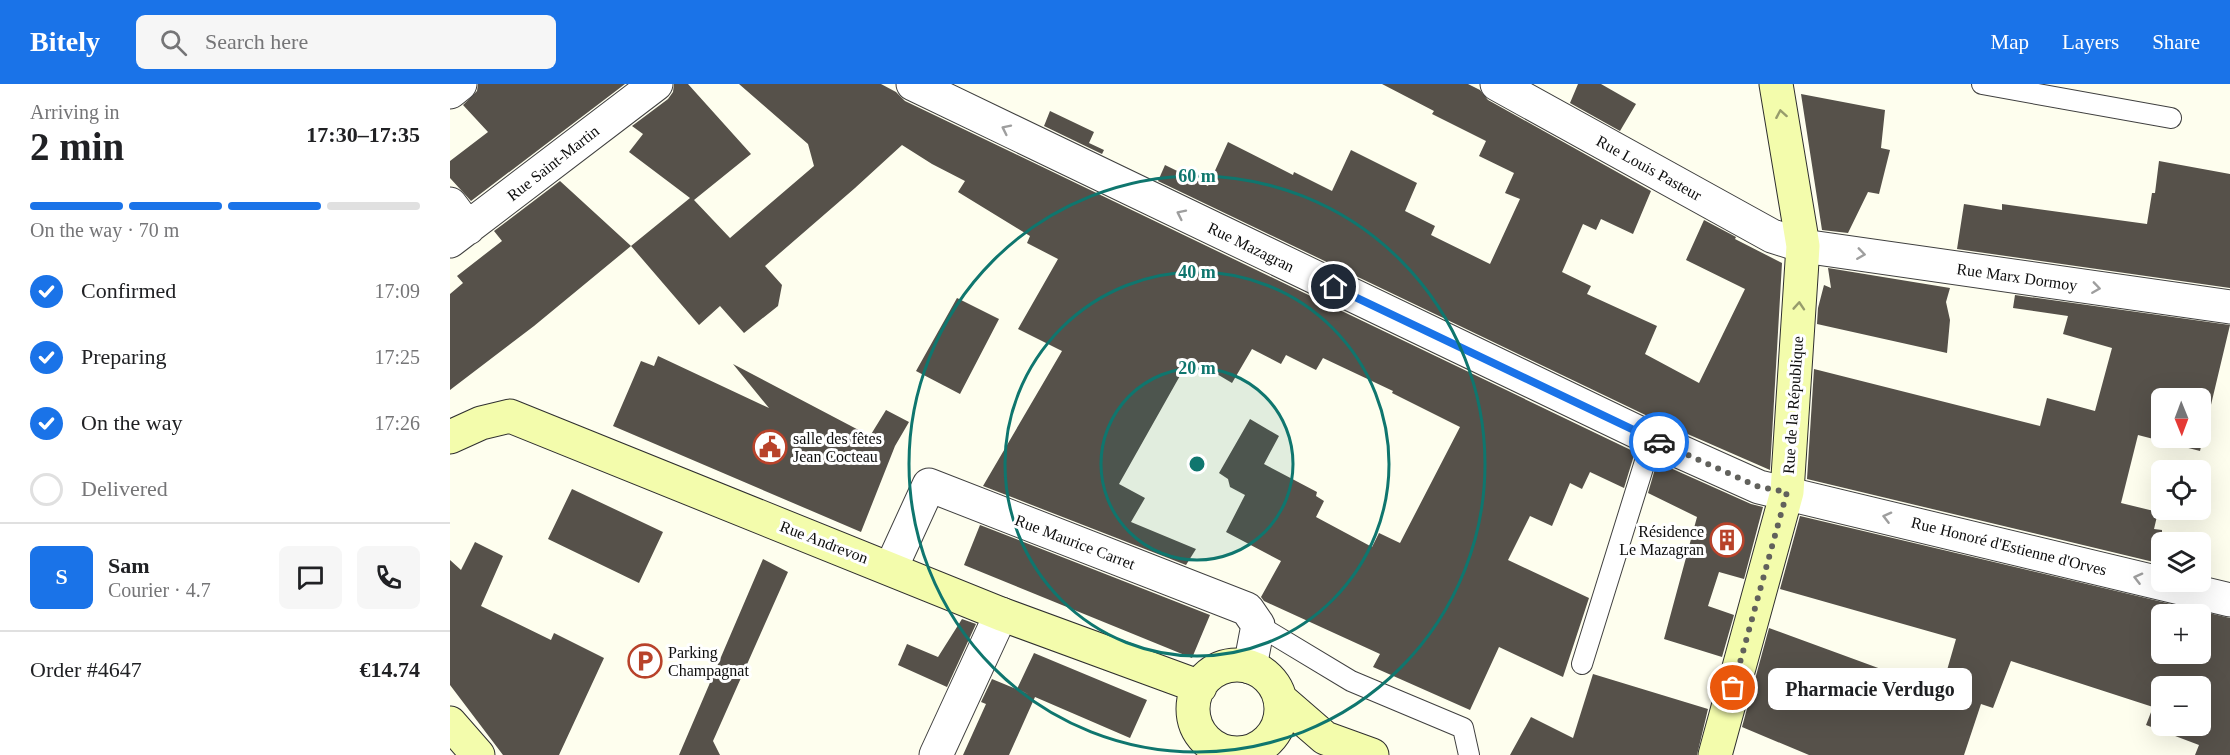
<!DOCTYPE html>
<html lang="en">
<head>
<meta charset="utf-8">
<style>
	body { margin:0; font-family:"Times New Roman",serif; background:#f6f6f6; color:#202124; height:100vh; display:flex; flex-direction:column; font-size:22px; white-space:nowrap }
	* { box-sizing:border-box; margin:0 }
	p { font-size:20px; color:#757577 }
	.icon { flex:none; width:33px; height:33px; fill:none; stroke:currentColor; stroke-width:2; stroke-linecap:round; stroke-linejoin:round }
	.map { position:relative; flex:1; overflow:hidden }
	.drawer { display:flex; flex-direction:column; background:#fff; width:450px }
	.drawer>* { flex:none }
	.needle { width:39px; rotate:179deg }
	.tools { position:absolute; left:1701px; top:304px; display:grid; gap:12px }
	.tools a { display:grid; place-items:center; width:60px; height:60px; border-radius:9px; background:#fff; box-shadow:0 6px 24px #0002; font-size:30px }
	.pin { position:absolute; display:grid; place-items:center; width:51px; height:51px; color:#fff; margin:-26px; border:3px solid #fff; border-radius:50%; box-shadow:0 2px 6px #0007 }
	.courier { position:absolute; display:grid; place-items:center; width:60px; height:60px; margin:-30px; border:4px solid #1a73e8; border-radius:50%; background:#fff; color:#222; box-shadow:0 2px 8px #0007 }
	.bubble { position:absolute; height:42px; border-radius:9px; background:#fff; box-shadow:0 6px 24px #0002; font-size:20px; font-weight:700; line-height:42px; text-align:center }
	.summary em { font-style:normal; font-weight:700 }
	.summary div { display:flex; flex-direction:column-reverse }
	.summary { display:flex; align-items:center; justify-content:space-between; height:102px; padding:0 30px }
	h1 { font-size:39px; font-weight:700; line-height:45px }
	.bar { display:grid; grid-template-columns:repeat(4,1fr); gap:9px 6px; align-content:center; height:72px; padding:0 30px }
	.bar i { height:8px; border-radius:4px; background:#e0e0e0 }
	.bar .selected { background:#1a73e8 }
	.bar p { grid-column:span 4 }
	.line { display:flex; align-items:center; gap:15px; padding:0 30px; border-top:2px solid #e0e0e0 }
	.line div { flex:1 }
	.round { display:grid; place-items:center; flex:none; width:63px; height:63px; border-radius:9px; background:#f6f6f6 }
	ol { padding:0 30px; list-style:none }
	li { display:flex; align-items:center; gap:18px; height:66px }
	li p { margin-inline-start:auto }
	li .icon { padding:6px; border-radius:50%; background:#1a73e8; color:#fff; stroke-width:4 }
	li:last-child { color:#757577 }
	li i { width:33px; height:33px; border:3px solid #e0e0e0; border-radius:50% }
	header { display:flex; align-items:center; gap:36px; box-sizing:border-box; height:84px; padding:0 30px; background:#1a73e8; color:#fff }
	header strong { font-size:28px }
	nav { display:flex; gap:33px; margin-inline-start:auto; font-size:21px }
	.search { width:420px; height:54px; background:#f6f6f6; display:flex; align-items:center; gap:15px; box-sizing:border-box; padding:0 21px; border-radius:9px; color:#757577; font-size:22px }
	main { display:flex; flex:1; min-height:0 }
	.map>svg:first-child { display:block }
</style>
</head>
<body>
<header>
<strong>Bitely</strong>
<div class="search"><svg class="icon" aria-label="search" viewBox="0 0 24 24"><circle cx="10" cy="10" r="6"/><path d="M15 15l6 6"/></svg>Search here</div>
<nav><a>Map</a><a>Layers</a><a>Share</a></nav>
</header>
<main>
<section class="drawer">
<div class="summary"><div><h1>2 min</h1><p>Arriving in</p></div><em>17:30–17:35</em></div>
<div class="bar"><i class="selected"></i><i class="selected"></i><i class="selected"></i><i></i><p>On the way · 70 m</p></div>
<ol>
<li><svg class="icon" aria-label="check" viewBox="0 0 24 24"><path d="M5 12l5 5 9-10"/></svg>Confirmed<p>17:09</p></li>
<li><svg class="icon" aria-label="check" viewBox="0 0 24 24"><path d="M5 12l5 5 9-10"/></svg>Preparing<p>17:25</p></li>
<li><svg class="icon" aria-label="check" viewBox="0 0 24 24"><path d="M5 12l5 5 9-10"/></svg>On the way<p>17:26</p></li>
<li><i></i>Delivered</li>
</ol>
<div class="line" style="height:108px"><b class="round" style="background:#1a73e8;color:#fff">S</b><div><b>Sam</b><p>Courier · 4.7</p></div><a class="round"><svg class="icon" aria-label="chat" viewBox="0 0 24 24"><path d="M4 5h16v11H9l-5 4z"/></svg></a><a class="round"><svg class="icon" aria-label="phone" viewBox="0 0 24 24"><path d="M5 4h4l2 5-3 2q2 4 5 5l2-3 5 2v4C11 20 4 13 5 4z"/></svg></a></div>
<div class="line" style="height:78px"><div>Order #4647</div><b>€14.74</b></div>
</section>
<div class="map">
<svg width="1780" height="671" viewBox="0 0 1780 671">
	<rect width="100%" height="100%" fill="#fefeee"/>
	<path fill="#56514a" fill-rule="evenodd" d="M28 0H175L21 117 0 94V77L38 48 13 21 27 7Z
		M224 0H238L301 70 244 116 280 154 364 82 358 60 289 0H431L446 8 455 17 1185 368 1174 404 1140 388 1132 405 1120 399 1102 442 1080 432 1058 476 1139 514 1113 593 1049 563 1020 626 923 583 930 570 814 517 811 513 831 477 776 448 795 411 780 403 778 395 769 389 800 335 829 352 814 380 867 408 866 412 874 417 866 433 922 463 929 449 950 459 1010 343 942 309 943 307 873 274 866 286 836 271 831 280 802 265 782 299 740 274 669 400 695 414 681 438 746 465 736 481 533 402 612 267 568 245 608 175 577 159 580 152 508 108 515 97 482 80 452 61 405 104 315 182 332 201 328 222 294 249 270 222 249 241 181 162 240 114 179 68 193 50 182 42 218 15 223 8Z
		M932 0H1018L1030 6 1038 16 1201 107 1183 150 1151 135 1146 146 1133 140 1112 188 1141 202 1137 210 1207 242 1195 270 1249 299 1295 205 1236 176 1254 136 1286 153 1285 155 1332 179 1320 386 1210 338 708 97 715 81 758 102 778 58 843 91 844 88 882 107 901 66 967 99 955 127 985 142 981 151 1040 180 1070 115 1055 109 1064 89 1029 72 1036 57 982 30 984 27Z
		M1128 0H1151L1186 20 1170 47 1120 19Z
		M1351 10 1435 26 1431 64 1440 66 1429 110 1418 108 1398 149 1372 146Z
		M600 27 644 48 639 59 654 66 652 70 594 42Z
		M1709 77 1780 90V204L1507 165 1514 120 1552 126V120L1697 140 1702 109H1705Z
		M110 97 181 162 84 242 0 306V210L13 199 7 192 52 157 44 147Z
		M1378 184 1500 204 1496 218 1500 236 1497 269 1367 240 1368 224 1374 201 1381 204Z
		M1565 211 1780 241 1750 367 1688 351 1671 419 1708 428 1704 445 1712 446V480L1357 395 1364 285 1590 342 1597 314 1645 327 1662 264 1613 250 1618 232 1563 224ZM1712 315H1750V354H1712Z
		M507 214 549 235 510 310 466 287Z
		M208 272 319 324 283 280 420 352 436 326 459 338 445 362 411 448 163 342 191 277 204 282Z
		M1207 378 1301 420 1313 423 1294 495 1269 488 1258 522 1284 531 1272 573 1214 555 1247 433 1198 409Z
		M122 405 213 448 189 499 98 455Z
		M1350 432 1780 534V671H1745L1749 661 1696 641 1703 623 1561 577 1543 624 1531 620 1514 671H1359L1292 643 1319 544 1491 607 1506 555 1330 505ZM1712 531H1750V570H1712ZM1712 603H1750V642H1712Z
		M530 441 760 531 742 574 514 481Z
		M25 458 53 472 31 522 101 556 104 549 154 574 109 671H53L0 601V476L11 486Z
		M313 475 338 488 263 657 270 671H229Z
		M512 535 526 540 497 603 448 581 457 560 488 573Z
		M584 569 697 616 680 654 585 613 559 671H513L536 620 531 618 542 595 578 610 567 605Z
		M1143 590 1258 625 1247 671H1060L1081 633 1123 654Z"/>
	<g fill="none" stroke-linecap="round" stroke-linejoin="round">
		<g stroke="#404040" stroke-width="22">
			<path id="lane" d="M1532 0 1721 34
				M808 541 901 597 1013 644 1019 671
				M1132 580 1202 355"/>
		</g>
		<g stroke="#404040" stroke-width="35">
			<path id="street" d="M463 0 1202 355 1309 403 1780 516
				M1047 0 1322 152 1353 162 1780 223
				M0 8 10 0
				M0 120 18 144
				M0 157 206 0
				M441 484 479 401 797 525 808 541 800 583
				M486 671 551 530"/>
		</g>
		<g stroke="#2f2f2f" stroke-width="35">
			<path id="secondary" d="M0 353 31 339 60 332 551 530 750 603
				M743 625a44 44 0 1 1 88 0a44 44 0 1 1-88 0Z
				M830 615 875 654 922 671
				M0 639 28 671
				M1265 671 1337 408 1353 162 1326 0"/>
		</g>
		<use href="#lane" stroke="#fff" stroke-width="20"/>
		<use href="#street" stroke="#fff" stroke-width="33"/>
		<use href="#secondary" stroke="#f3fcac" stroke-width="33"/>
	</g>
	<defs><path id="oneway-chevron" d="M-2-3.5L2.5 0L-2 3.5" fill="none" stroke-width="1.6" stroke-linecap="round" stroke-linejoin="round" transform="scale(1.5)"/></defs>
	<g stroke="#979c6c">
		<use href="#oneway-chevron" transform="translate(1331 30) rotate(-100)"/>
		<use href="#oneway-chevron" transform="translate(1349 222) rotate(-86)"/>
	</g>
	<g stroke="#9e9e9e">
		<use href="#oneway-chevron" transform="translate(556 45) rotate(-154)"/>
		<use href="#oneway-chevron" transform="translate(731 130) rotate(-154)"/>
		<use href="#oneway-chevron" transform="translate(1411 170) rotate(8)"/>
		<use href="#oneway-chevron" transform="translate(1646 204) rotate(8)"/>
		<use href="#oneway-chevron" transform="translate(1437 433) rotate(-166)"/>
		<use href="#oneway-chevron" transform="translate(1688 494) rotate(-166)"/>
	</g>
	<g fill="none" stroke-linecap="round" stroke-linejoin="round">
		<path stroke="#61615c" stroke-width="6" stroke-dasharray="0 10.8" d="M1209 358 1309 403 1337 408 1283 604"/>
		<path stroke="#1a73e8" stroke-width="8" d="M884 203 1209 358"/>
	</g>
	<circle cx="747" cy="380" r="96" fill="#0f766e" fill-opacity=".12"/>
	<g fill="none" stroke="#0f766e" stroke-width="3">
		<circle cx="747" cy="380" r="96"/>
		<circle cx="747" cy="380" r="192"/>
		<circle cx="747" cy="380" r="288"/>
	</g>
	<defs>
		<g id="civic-ring" transform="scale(1.725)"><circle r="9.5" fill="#fff" stroke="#b8422a" stroke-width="1.5"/><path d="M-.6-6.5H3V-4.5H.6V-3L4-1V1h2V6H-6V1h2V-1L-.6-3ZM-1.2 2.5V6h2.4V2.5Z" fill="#b8422a"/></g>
		<g id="building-ring" transform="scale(1.725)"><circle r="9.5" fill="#fff" stroke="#b8422a" stroke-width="1.5"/><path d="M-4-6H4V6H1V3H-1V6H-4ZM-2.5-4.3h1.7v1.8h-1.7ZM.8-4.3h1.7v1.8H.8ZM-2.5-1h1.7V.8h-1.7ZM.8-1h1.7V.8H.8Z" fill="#b8422a"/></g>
		<g id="parking-ring" transform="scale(1.725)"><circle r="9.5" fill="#fff" stroke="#b8422a" stroke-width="1.5"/><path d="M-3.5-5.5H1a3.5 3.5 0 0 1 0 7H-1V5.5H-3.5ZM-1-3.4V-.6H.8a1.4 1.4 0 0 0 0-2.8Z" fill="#b8422a"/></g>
	</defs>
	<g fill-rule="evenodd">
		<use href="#civic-ring" x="320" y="363"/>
		<use href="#building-ring" x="1277" y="456"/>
		<use href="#parking-ring" x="195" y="577"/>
	</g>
	<g text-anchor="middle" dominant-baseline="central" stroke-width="6" stroke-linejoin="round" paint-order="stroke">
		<g font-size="16" fill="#0d0d0d" stroke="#fff">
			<text transform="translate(103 79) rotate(-38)">Rue Saint-Martin</text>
			<text transform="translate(1199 84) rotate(29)">Rue Louis Pasteur</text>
			<text transform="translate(801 163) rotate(26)">Rue Mazagran</text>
			<text transform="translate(1567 193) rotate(8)">Rue Marx Dormoy</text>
			<text transform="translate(1343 321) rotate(-86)">Rue de la République</text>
			<text transform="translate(374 458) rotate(21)">Rue Andrevon</text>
			<text transform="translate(625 458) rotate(21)">Rue Maurice Carret</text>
			<text transform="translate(1559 462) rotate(14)">Rue Honoré d'Estienne d'Orves</text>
		</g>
		<g font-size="16" fill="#0d0d0d" stroke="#fff" text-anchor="start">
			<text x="343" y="354">salle des fêtes<tspan x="343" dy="18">Jean Cocteau</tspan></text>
			<text x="1254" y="447" text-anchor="end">Résidence<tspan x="1254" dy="18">Le Mazagran</tspan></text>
			<text x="218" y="568">Parking<tspan x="218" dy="18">Champagnat</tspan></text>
		</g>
	</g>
	<circle cx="747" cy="380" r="9" fill="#0f766e" stroke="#fff" stroke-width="3"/>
	<g font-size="18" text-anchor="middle" font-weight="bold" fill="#0f766e" stroke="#fff" stroke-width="6" stroke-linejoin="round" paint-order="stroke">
		<text x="747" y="98">60 m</text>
		<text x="747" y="194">40 m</text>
		<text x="747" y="290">20 m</text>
	</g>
</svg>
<div class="tools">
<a><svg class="needle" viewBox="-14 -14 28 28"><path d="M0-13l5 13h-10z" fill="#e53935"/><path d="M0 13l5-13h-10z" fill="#757577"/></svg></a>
<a><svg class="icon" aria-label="locate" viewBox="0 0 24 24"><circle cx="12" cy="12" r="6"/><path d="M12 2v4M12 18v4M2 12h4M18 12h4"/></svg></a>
<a><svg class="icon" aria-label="layers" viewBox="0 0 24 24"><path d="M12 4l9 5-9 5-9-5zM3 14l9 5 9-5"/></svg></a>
<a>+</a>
<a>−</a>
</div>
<div class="pin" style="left:1283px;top:604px;background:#ea580c"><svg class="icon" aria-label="bag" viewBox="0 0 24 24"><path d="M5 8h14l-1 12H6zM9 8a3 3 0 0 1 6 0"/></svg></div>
<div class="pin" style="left:884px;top:203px;background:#1f2937"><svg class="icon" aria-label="home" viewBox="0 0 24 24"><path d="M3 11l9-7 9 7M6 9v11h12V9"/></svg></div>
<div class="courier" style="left:1209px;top:358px"><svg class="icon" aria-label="car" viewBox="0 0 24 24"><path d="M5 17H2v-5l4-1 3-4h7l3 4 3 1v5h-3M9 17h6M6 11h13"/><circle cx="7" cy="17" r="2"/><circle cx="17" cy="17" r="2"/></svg></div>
<div class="bubble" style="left:1318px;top:584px;width:204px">Pharmacie Verdugo</div>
</div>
</main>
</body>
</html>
